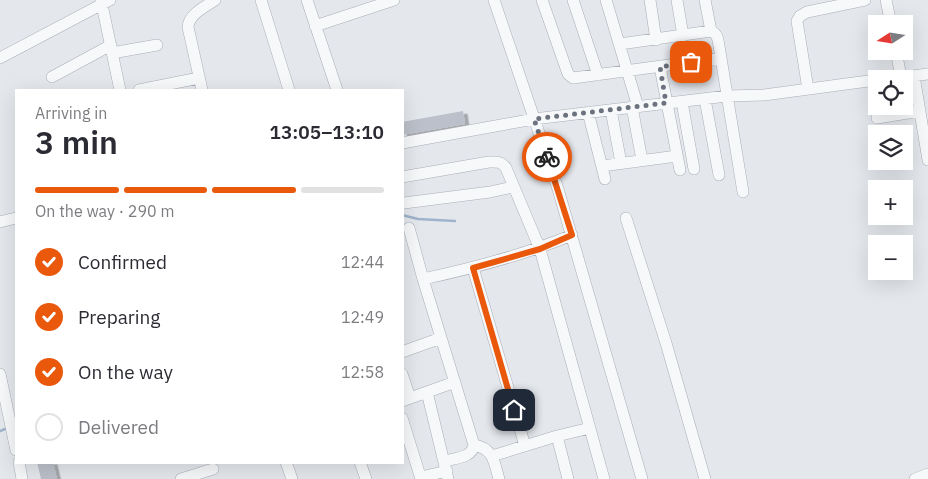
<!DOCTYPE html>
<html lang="en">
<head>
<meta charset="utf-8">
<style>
	body { margin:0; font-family:"IBM Plex Sans",sans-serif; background:#f7f7f7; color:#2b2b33; height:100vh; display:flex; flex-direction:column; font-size:19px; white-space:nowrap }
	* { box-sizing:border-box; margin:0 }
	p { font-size:16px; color:#7c7c81 }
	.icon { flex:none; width:28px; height:28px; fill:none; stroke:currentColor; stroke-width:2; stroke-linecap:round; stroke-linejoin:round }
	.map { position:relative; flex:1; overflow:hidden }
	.drawer { position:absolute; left:15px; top:89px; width:389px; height:375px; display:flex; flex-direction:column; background:#fff; border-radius:0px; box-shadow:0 5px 20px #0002 }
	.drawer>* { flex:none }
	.needle { width:32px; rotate:258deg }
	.buttons { position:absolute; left:868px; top:15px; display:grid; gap:10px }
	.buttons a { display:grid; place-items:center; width:45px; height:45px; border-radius:0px; background:#fff; box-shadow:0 5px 20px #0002; font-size:25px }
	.pin { position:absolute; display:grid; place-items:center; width:42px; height:42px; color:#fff; margin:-21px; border-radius:10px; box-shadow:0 2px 8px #0006 }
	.courier { position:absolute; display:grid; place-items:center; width:50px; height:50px; margin:-25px; border:4px solid #ea580c; border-radius:50%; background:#fff; color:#222; box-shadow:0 1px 6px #0007 }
	.head em { font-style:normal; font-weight:600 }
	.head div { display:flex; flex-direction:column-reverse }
	.head { display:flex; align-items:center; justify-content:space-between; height:85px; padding:0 20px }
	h1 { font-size:32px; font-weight:600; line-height:38px }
	.bar { display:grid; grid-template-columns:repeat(4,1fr); gap:8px 5px; align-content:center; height:60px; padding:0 20px }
	.bar i { height:6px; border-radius:4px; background:#e1e1e2 }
	.bar .selected { background:#ea580c }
	.bar p { grid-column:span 4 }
	ol { padding:0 20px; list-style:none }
	li { display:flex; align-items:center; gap:15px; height:55px }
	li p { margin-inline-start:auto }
	li .icon { padding:5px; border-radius:50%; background:#ea580c; color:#fff; stroke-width:4 }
	li:last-child { color:#7c7c81 }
	li i { width:28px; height:28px; border:2px solid #e1e1e2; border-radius:50% }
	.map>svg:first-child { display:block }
</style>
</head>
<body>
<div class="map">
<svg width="928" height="479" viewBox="0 0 928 479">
	<defs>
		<filter id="shadow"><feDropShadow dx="4.5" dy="2.5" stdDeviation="0" flood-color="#0004"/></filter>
	</defs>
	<rect width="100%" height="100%" fill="#e4e7ec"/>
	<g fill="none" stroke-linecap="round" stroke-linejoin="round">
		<path stroke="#9fb4cc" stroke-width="2.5" d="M402 215 418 219 455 221
			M0 431 5 429"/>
	</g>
	<path fill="#bbc0ca" filter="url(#shadow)" d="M463 111 465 124 402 135V122Z
		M37 462H53L57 479H41Z"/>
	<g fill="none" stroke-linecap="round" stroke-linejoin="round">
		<g stroke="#a9aeb7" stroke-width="12">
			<path id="minor" d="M101 0 120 90
				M261 0 289 90
				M307 0 337 90
				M494 0 558 189 642 479
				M542 0 568 74 573 78 721 58
				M573 0 598 75
				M606 0 638 107
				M650 0 656 40
				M677 0 683 36
				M705 0 711 31
				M886 0 891 24
				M315 26 394 0
				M620 44 711 31C718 34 718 40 719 46L743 192
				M896 51 901 77
				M112 53 157 45
				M0 58 110 0
				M660 67 680 170
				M914 76 928 160
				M52 77 111 45
				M890 79 928 74
				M808 89 797 21 800 16 807 12 865 0
				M139 90 199 78
				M202 90 188 27C189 14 205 7 215 0
				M705 99 719 175
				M682 102 694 169
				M632 107 642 160
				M611 110 621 163
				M588 112 605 179
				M877 118 920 111
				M402 143 534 119 727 96 764 95 876 80
				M602 166 677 156
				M402 177 489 162C497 162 501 161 506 168L540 249 604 479
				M404 203 490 192 513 187
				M626 218 666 343 705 479
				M0 222 16 218
				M409 228 423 279 474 445C472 458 455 458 445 461
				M473 268 525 446
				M423 279C474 268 524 255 572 235
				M402 352 441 338
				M0 374 16 450
				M402 374 410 398
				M427 392 448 479
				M402 401 455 382
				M402 418 421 479
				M557 436 568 479
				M474 445C494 449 494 462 499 479
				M492 456 557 436 590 428
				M19 462 22 479
				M286 462 292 479
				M360 462 366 479
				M421 477 447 471
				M181 479 213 469
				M915 479 928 474"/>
		</g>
		<use href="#minor" stroke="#f7f8fa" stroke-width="11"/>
	</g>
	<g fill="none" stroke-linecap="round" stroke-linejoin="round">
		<path stroke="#6c737f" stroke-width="5" stroke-dasharray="0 9" d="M547 157 534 119 666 103 660 67 691 62"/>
		<path stroke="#ea580c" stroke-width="6" d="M514 410 473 268 540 249 572 235 547 157"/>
	</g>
</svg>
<div class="buttons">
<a><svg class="needle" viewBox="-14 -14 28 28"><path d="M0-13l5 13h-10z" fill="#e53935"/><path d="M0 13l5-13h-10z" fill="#7c7c81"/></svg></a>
<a><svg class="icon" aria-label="locate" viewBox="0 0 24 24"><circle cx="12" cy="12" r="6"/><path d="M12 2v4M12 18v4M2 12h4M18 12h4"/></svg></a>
<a><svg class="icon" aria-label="layers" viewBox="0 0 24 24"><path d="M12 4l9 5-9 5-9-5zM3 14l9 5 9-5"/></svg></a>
<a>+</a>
<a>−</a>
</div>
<div class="pin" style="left:691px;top:62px;background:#ea580c"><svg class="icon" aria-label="bag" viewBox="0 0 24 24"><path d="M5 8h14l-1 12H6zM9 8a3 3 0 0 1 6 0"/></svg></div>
<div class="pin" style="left:514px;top:410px;background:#1f2937"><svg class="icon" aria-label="home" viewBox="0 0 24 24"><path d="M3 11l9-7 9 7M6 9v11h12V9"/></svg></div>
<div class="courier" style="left:547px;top:157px"><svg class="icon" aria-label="bike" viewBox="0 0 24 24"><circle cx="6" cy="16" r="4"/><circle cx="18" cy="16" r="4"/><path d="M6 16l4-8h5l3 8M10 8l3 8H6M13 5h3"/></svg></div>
<section class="drawer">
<div class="head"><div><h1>3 min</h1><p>Arriving in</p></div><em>13:05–13:10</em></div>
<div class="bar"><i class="selected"></i><i class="selected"></i><i class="selected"></i><i></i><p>On the way · 290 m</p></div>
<ol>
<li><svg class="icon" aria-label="check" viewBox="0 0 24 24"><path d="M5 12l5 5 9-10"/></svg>Confirmed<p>12:44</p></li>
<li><svg class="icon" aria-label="check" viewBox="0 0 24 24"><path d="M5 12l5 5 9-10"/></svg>Preparing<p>12:49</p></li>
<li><svg class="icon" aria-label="check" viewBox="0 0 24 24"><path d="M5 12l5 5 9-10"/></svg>On the way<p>12:58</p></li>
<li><i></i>Delivered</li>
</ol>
</section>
</div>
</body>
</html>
